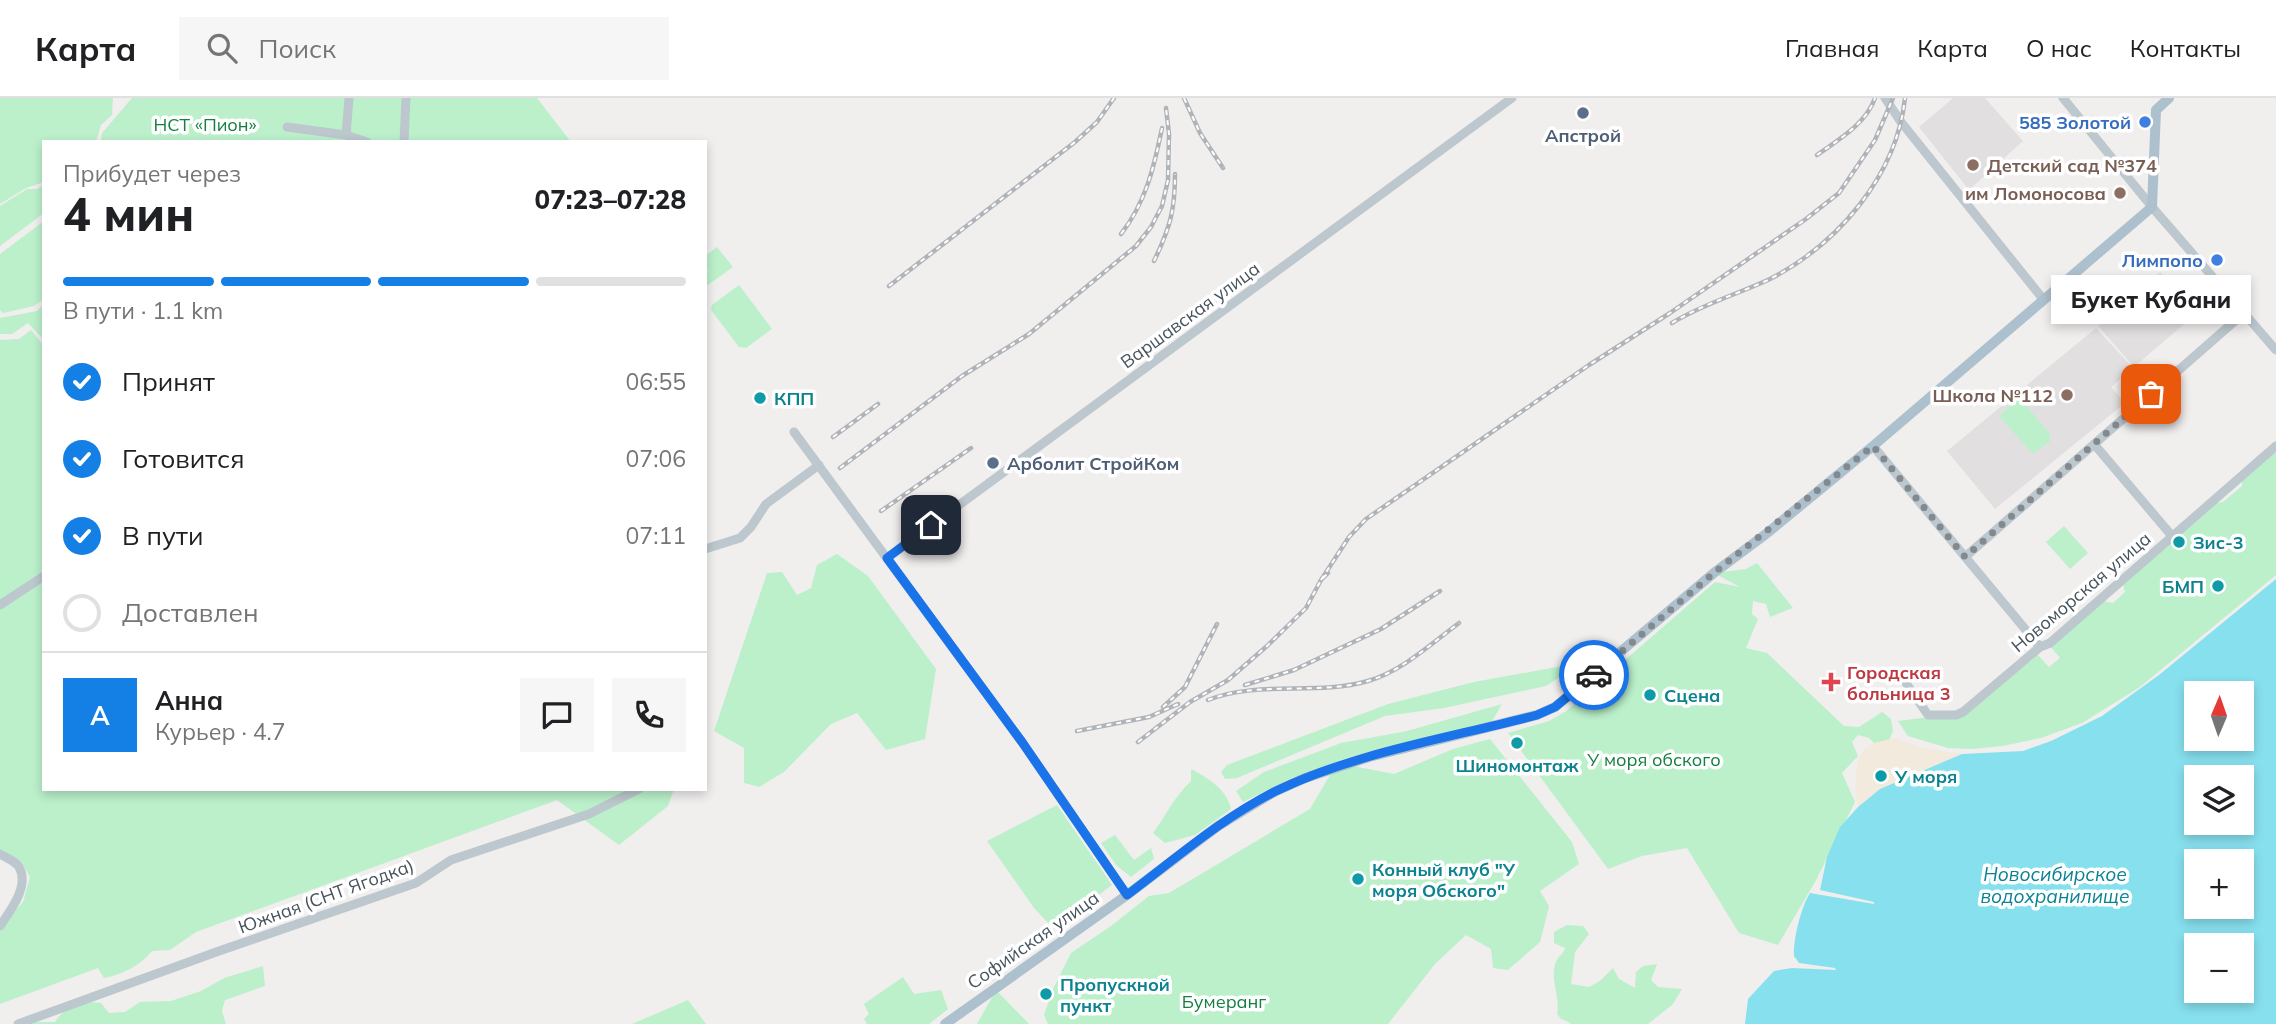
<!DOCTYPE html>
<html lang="ru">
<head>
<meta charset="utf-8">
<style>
	body { margin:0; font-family:Mulish,sans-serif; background:#f6f6f6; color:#202124; height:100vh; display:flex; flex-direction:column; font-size:26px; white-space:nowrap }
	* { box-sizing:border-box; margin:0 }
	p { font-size:23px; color:#757577 }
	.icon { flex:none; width:38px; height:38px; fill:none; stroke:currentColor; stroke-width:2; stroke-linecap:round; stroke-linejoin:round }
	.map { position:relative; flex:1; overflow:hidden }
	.panel { position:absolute; left:42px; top:42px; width:665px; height:651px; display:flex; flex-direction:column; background:#fff; border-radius:0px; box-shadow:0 4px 10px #0003 }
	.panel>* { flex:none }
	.needle { width:46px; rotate:2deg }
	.controls { position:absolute; left:2184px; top:583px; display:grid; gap:14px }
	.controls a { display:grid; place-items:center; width:70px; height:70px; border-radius:0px; background:#fff; box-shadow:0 4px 10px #0003; font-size:35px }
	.pin { position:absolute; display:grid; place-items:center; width:60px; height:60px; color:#fff; margin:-30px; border-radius:14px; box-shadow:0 4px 10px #0006 }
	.courier { position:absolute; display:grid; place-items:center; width:70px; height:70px; margin:-35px; border:5px solid #1a73e8; border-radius:50%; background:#fff; color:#222; box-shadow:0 2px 9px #0007 }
	.bubble { position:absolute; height:49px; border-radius:0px; background:#fff; box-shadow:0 4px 10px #0003; font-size:23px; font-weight:800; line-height:49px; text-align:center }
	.overview em { font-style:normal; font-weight:800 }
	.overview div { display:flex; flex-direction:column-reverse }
	.overview { display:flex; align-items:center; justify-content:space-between; height:119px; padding:0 21px }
	h1 { font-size:46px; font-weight:800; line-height:52px }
	.bar { display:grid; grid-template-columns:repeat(4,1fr); gap:10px 7px; align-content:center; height:84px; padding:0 21px }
	.bar i { height:9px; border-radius:5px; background:#e0e0e0 }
	.bar .current { background:#147fe4 }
	.bar p { grid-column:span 4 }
	.line { display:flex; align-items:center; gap:18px; padding:0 21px; border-top:2px solid #e0e0e0 }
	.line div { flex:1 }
	.round { display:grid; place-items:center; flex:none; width:74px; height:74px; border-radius:0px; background:#f6f6f6 }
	ol { padding:0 21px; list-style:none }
	li { display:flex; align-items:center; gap:21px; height:77px }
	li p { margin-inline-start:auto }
	li .icon { padding:7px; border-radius:50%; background:#147fe4; color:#fff; stroke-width:4 }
	li:last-child { color:#757577 }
	li i { width:38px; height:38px; border:4px solid #e0e0e0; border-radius:50% }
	header { display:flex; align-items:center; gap:42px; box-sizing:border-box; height:98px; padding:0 35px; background:#fff; border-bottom:2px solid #e0e0e0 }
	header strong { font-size:33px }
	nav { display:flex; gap:38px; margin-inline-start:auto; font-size:24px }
	.search { width:490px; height:63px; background:#f6f6f6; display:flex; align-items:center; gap:18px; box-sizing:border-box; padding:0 24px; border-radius:0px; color:#757577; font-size:26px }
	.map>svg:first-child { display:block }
</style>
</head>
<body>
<header>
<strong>Карта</strong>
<div class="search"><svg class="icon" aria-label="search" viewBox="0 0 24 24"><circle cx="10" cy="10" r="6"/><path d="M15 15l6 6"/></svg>Поиск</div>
<nav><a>Главная</a><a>Карта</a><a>О нас</a><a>Контакты</a></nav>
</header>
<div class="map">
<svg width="2276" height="926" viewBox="0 0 2276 926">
	<rect width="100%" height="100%" fill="#f1eeee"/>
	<path fill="#e2dfe0" d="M1953 0H1985L2023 43 1969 92 1919 29Z
		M2160 174 2196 216 2134 269 2098 228Z
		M2096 230 2133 270 2111 289 2125 305 1995 411 1947 353Z"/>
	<path fill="#bbf0cb" d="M0 0H113L112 17 101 27 96 44H44V84L26 90 0 106Z
		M132 0H537L571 44H101L102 35Z
		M44 87V115L0 148V108L27 91H37Z
		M44 123V201L34 208 3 215 0 212V156Z
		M717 149 733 169 705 189V178L708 173 705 169V158Z
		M739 187 772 231 746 250 739 249 711 212 712 207Z
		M44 206V242L28 225 12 236H0V220L37 213Z
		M31 232 44 248V474L0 504V242L19 241Z
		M2017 302 2022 303 2050 336V343L2034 355 2030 353 2000 319 2001 316Z
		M2276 354V477L2140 589 2082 625 2041 640 2002 648 1972 651 1948 650 1908 638 1898 623 1968 614 2038 557 2049 569 2060 560 2049 547 2103 503 2113 505 2125 494 2123 487 2215 405 2223 404 2242 388V382Z
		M2064 428 2088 455 2070 471 2046 444Z
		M837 456 868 478 936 571 925 641 886 652 857 615 831 626 784 674 759 689 744 685V650L714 633 767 475 782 474 797 497 811 490 817 467Z
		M1757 465 1793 510 1770 519 1766 506 1753 503 1752 516 1758 521 1746 550 1767 555 1844 628 1859 629 1882 614 1891 621 1893 633 1886 650 1880 651 1869 640 1858 637 1852 644 1858 658 1842 675 1855 704 1815 784 1778 847 1739 835 1687 750 1642 758 1608 771 1508 635 1549 623 1565 614 1715 484 1740 489 1714 475 1746 471Z
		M44 482V691H674L668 708 619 747 557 702 196 834 170 852 152 853C141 867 122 877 104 880L98 870 0 906V829L23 804 30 779 22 765 0 753V509Z
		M1568 567 1569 573 1546 588 1444 610 1385 618 1237 680 1225 681 1221 674 1227 667 1388 606 1474 584Z
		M1502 606 1491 625 1347 660 1292 680 1243 704 1236 693 1264 674 1341 645 1407 633Z
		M1490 641 1572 744 1579 766 1540 793 1549 808 1540 844 1508 872 1493 870 1491 851 1466 837 1435 866 1388 926H1048L1044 917 1053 891 1071 855 1111 828 1149 798 1169 795 1310 711 1337 665 1394 676 1453 651Z
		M1191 671C1209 681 1226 690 1231 711L1195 737 1165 745 1153 735C1166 717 1175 698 1191 683Z
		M1057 707 1112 787 1054 831 1034 810 987 743Z
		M1115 737 1134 762 1151 750 1154 761 1131 779 1116 767 1101 745Z
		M1567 827 1583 828 1589 836 1575 854 1571 886 1589 889 1600 883 1613 870 1619 881 1635 890 1636 874 1643 868 1657 866 1651 882 1658 889 1682 891 1673 906 1648 926H1569L1571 925 1561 921 1557 916C1561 900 1549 880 1556 864 1558 858 1563 857 1565 850L1554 845V834Z
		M263 868 265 888 225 902 222 913 226 926H29L33 924H55C65 907 83 902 101 905L109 915 125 914 140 904 171 903 201 893 224 880Z
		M903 879 914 896 941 892 948 911 929 926H867L864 921 869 916 864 906Z
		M996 892 1029 926H977Z
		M688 902 706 926H632Z"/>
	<path fill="#f3eade" d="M1895 640 1923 650 1962 656 1880 691 1858 709C1855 691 1851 656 1872 646 1879 643 1888 642 1895 640Z"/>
	<path fill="#87e0ee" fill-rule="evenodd" d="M2276 481V926H1745L1748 901 1774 873 1792 870 1836 872 1835 870 1799 865 1794 858C1793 842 1801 809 1810 795L1874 806V804L1820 792 1827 759 1840 729 1858 709 1880 691 1962 656 2023 653 2051 643 2102 618 2159 577ZM2196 595H2242V640H2196ZM2196 679H2242V724H2196ZM2196 763H2242V808H2196ZM2196 847H2242V892H2196Z"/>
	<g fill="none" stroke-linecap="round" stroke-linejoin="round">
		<path stroke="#bcc7ce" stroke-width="9" d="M1885 0 1901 24 2043 201
			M2063 0 2152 109 2276 252
			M287 29 346 37 367 44
			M346 37 349 0
			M404 44 406 0
			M794 334 1022 644 1127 797
			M2094 346 2172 438
			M1873 348 2040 549
			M705 451 740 440 751 429 766 406 819 367
			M1965 459 2244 215
			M887 460 1512 0
			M0 507 44 478
			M1906 585 1928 617H1956L1963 614 2040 549 2050 545 2276 348
			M0 756C6 760 16 763 19 769 30 788 10 813 0 828
			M18 926 219 853 416 785 451 762 589 716 639 691"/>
		<path stroke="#adc0ce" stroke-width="10" d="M945 926 1127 797 1218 728 1274 694 1305 680 1369 659 1537 617 1555 609 1715 474 1766 436 1873 348 2152 109 2156 12 2169 0"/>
		<g stroke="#b0b4b9" stroke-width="4.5">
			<path id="rail" d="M1184 0 1200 35 1223 70
				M1817 57C1838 42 1866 26 1875 0
				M1121 136C1146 104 1154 69 1162 30
				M1154 163C1170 130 1175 112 1175 76
				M889 188 1075 44 1097 24 1114 0
				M1672 225C1703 206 1738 196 1770 181 1838 146 1897 77 1905 0
				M833 339 878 306
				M840 370 962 278 1029 236 1136 148 1151 129 1162 108 1168 82 1169 36 1166 10
				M881 413 971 350
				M1321 482 1349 439 1366 421 1589 267 1670 215 1806 121 1839 95 1875 42 1893 0
				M1245 587 1294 572 1381 531 1440 493
				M1208 602C1259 582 1316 598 1368 583 1402 573 1431 546 1459 525
				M1163 609 1185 589 1217 526
				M1077 633 1149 619 1178 606
				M1138 644 1190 604 1228 582 1267 548 1306 510 1321 482 1328 475"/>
		</g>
		<use href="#rail" stroke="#fff" stroke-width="2" stroke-dasharray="5" stroke-linecap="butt"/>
	</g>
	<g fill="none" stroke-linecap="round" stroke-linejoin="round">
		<path stroke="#82898f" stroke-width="7" stroke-dasharray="0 12.6" d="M1594 577 1715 474 1873 348 1965 459 2151 296"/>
		<path stroke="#1a73e8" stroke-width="9" d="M931 427 887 460 1022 644 1127 797C1175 761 1222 720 1276 693 1357 654 1450 640 1537 617L1555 609 1594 577"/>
	</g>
	<g fill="#5c6f8a" stroke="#fff" stroke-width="2.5">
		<circle cx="1583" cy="15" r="7"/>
		<circle cx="993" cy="365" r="7"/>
	</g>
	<g fill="#3f7fe0" stroke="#fff" stroke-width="2.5">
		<circle cx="2145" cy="24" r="7"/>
		<circle cx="2217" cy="162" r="7"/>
	</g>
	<g fill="#8d6e63" stroke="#fff" stroke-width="2.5">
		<circle cx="1973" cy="67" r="7"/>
		<circle cx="2120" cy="95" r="7"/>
		<circle cx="2067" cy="297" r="7"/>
	</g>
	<g fill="#0f9aa8" stroke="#fff" stroke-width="2.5">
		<circle cx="760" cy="300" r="7"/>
		<circle cx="2179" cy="444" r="7"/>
		<circle cx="2218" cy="488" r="7"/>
		<circle cx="1650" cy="597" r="7"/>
		<circle cx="1517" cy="645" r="7"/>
		<circle cx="1881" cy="678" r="7"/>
		<circle cx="1358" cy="781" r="7"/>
		<circle cx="1046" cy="896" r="7"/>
	</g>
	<path fill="#e0444e" stroke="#fff" stroke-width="2.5" d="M1827.5 573.5h7v7h7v7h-7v7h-7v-7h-7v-7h7z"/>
	<g text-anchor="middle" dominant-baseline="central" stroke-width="7" stroke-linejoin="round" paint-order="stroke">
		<g font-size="18" font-weight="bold" fill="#366cbe" stroke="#fff" text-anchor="end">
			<text x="2131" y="24">585 Золотой</text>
			<text x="2203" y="162">Лимпопо</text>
		</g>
		<g font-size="18" fill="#147f41" stroke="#fff">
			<text x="205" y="26">НСТ «Пион»</text>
			<text x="1654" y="661">У моря обского</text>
			<text x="1224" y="903">Бумеранг</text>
		</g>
		<g font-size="18" font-weight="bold" fill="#4e5e75" stroke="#fff">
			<text x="1583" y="37">Апстрой</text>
			<text x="1007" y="365" text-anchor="start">Арболит СтройКом</text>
		</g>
		<g font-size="18" font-weight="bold" fill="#785e54" stroke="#fff" text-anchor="end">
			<text x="1987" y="67" text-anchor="start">Детский сад №374</text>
			<text x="2106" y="95">им Ломоносова</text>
			<text x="2053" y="297">Школа №112</text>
		</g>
		<g font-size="18" fill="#46535c" stroke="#fff">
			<text transform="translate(1190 217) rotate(-36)">Варшавская улица</text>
			<text transform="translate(2081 494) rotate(-40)">Новоморская улица</text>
			<text transform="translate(326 798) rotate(-20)">Южная (СНТ Ягодка)</text>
			<text transform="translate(1033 842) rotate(-35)">Софийская улица</text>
		</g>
		<g font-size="18" font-weight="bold" fill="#0d838f" stroke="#fff" text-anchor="start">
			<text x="774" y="300">КПП</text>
			<text x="2193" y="444">Зис-3</text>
			<text x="2204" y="488" text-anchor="end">БМП</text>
			<text x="1664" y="597">Сцена</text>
			<text x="1517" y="667" text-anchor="middle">Шиномонтаж</text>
			<text x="1895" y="678">У моря</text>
			<text x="1372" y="771">Конный клуб "У<tspan x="1372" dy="21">моря Обского"</tspan></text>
			<text x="1060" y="886">Пропускной<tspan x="1060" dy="21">пункт</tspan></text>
		</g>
		<g font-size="18" font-weight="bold" fill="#be3a42" stroke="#fff" text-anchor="start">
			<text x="1847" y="574">Городская<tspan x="1847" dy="21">больница 3</tspan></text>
		</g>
		<g font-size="19" font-style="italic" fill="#0a8295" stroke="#fff">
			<text x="2055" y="776">Новосибирское<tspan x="2055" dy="22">водохранилище</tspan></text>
		</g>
	</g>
</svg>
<div class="controls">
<a><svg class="needle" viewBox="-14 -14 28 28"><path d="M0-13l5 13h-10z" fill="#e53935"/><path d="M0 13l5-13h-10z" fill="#757577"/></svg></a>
<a><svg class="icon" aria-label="layers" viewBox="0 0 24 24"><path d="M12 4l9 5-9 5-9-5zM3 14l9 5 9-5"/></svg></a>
<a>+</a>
<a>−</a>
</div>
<div class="pin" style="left:2151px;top:296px;background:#ea580c"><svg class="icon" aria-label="bag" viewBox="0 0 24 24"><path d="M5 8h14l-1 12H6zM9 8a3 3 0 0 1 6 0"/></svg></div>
<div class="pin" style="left:931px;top:427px;background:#1f2937"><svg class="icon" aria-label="home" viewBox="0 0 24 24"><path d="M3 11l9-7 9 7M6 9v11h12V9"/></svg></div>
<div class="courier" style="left:1594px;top:577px"><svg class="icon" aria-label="car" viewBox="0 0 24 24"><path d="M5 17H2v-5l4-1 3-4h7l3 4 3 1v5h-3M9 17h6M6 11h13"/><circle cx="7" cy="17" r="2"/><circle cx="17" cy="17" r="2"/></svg></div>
<div class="bubble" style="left:2051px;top:177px;width:200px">Букет Кубани</div>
<section class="panel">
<div class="overview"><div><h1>4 мин</h1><p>Прибудет через</p></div><em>07:23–07:28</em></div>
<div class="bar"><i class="current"></i><i class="current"></i><i class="current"></i><i></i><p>В пути · 1.1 km</p></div>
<ol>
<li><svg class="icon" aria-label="check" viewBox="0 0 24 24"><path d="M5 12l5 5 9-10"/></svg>Принят<p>06:55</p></li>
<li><svg class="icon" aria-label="check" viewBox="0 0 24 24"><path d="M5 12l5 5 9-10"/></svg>Готовится<p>07:06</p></li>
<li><svg class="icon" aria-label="check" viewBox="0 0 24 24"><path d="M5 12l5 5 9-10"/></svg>В пути<p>07:11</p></li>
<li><i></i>Доставлен</li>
</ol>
<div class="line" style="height:126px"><b class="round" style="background:#147fe4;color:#fff">А</b><div><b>Анна</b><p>Курьер · 4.7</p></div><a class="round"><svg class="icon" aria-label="chat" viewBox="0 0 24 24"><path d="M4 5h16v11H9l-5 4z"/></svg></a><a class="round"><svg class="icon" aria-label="phone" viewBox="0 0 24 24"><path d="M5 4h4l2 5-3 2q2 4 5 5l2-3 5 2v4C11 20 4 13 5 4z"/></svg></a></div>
</section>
</div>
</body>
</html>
